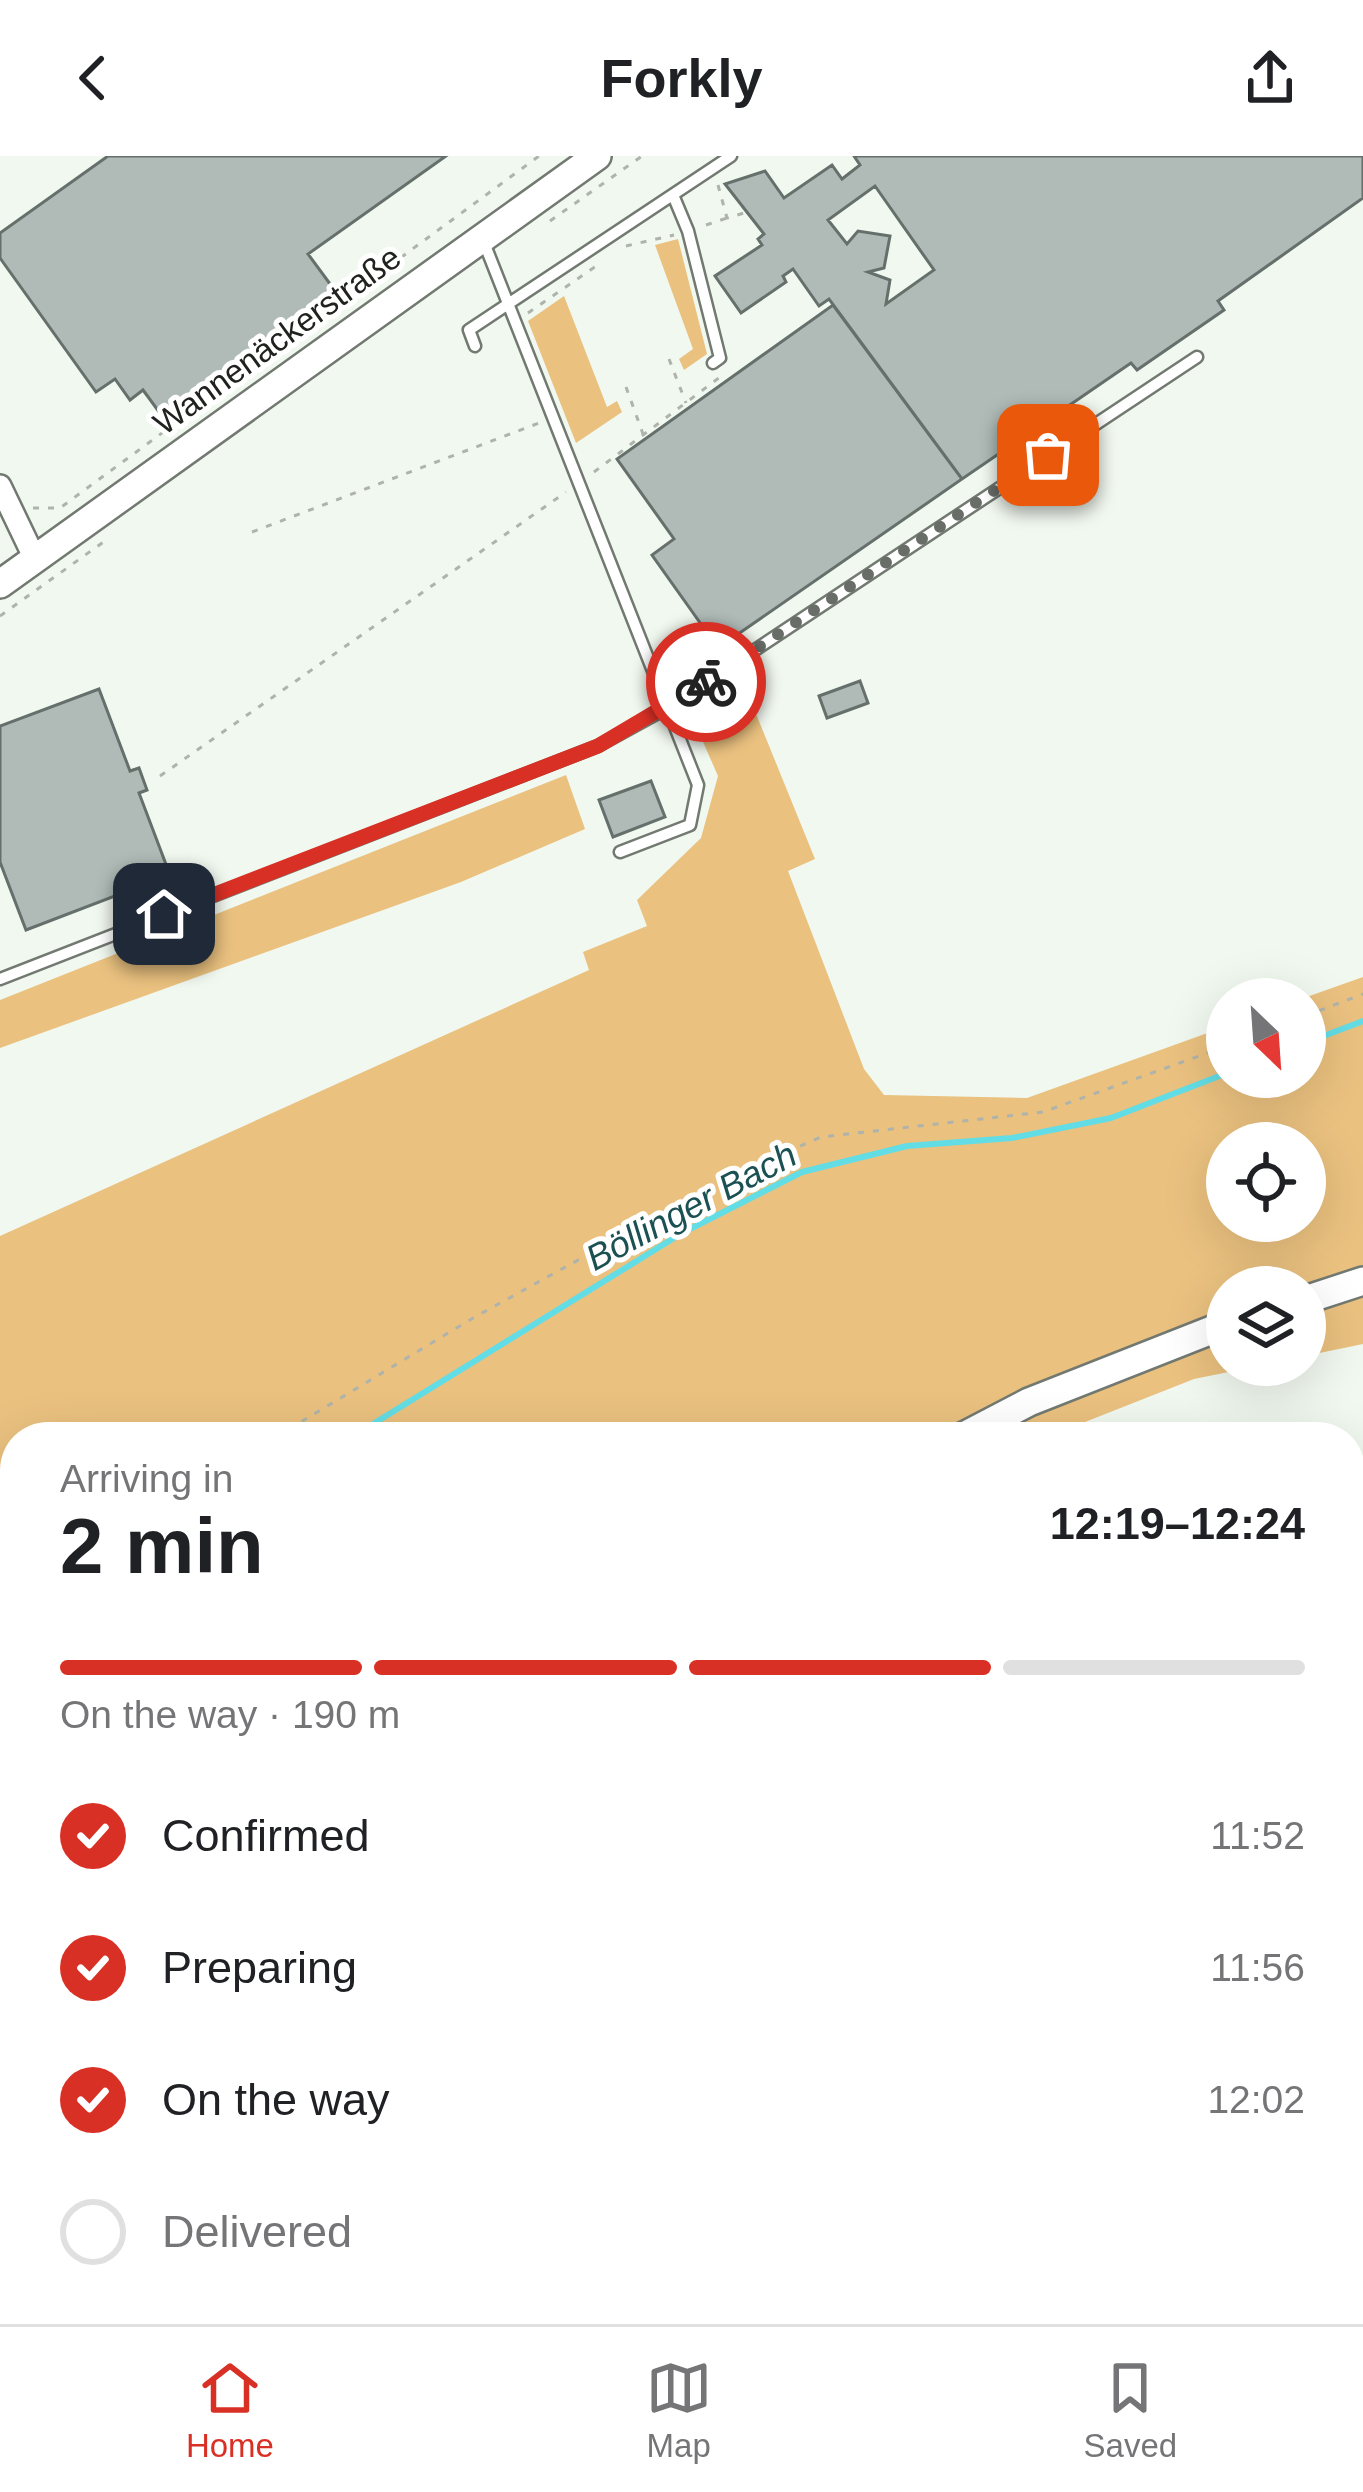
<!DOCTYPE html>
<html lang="en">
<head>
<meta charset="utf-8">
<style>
	body { margin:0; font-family:Helvetica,sans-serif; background:#f2f2f2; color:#202124; height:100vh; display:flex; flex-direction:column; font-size:45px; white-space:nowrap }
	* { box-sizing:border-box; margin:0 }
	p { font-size:39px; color:#757577 }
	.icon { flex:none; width:66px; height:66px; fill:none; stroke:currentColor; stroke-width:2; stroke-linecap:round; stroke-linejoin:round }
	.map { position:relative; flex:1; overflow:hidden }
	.drawer { position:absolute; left:0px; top:1266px; width:1365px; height:903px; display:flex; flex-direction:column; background:#fff; border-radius:48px 48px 0 0; box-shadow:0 12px 48px #0002 }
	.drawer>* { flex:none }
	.needle { width:78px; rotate:155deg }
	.tools { position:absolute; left:1206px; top:822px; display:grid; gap:24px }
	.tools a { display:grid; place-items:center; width:120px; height:120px; border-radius:50%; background:#fff; box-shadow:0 12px 48px #0002; font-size:60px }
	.pin { position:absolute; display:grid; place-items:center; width:102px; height:102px; color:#fff; margin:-51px; border-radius:24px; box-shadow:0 6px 18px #0006 }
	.courier { position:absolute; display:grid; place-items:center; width:120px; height:120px; margin:-60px; border:9px solid #d93025; border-radius:50%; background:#fff; color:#222; box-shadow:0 3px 15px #0007 }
	.head em { font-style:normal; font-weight:600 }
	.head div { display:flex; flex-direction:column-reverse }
	.head { display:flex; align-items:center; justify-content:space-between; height:204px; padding:0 60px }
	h1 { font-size:78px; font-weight:600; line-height:90px }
	.bar { display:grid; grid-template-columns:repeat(4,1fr); gap:18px 12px; align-content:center; height:144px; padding:0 60px }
	.bar i { height:15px; border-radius:9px; background:#e0e0e0 }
	.bar .current { background:#d93025 }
	.bar p { grid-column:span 4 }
	ol { padding:0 60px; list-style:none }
	li { display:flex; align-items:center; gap:36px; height:132px }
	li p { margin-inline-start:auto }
	li .icon { padding:12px; border-radius:50%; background:#d93025; color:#fff; stroke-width:4 }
	li:last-child { color:#757577 }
	li i { width:66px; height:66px; border:6px solid #e0e0e0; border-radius:50% }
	header { display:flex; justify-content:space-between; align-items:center; height:156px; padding:0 60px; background:#fff; font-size:54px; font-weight:600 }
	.tab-bar { display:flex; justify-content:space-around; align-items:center; height:168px; border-top:3px solid #e0e0e0; background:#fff; font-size:33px; color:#757577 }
	.tab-bar a { display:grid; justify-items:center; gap:6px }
	.tab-bar .current { color:#d93025 }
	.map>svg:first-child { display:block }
</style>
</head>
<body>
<header><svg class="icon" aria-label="back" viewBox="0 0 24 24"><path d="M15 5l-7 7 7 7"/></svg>Forkly<svg class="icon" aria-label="share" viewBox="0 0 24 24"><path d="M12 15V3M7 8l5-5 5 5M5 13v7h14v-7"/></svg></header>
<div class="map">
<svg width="1363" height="2168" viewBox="0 0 1363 2168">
	<rect width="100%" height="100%" fill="#f1f8ef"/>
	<path fill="#eac17f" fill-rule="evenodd" d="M678 83 707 198 684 214 679 203 693 193 655 89Z
		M564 140 607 251 617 245 622 256 576 287 528 165Z
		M752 548 815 703 788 715 864 913 884 939 1027 942 1227 870V921H1305L1301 843 1363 821V1188L1305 1200V1131H1227V1209H1263L1194 1223 1047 1281H15V1889L0 1896V1080L589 814 583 796 647 770 637 744 701 682 718 620 700 579ZM1227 987H1305V1065H1227Z
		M566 619 585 673 461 726 0 892V844Z"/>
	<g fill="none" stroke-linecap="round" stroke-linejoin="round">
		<path stroke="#63dde5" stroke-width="6" d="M1305 887 1363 865
			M352 1281 682 1077 802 1016 907 990 1012 982 1111 962 1227 917
			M0 1545 15 1534"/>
	</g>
	<path fill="#b0bbb7" stroke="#65706c" stroke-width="3" fill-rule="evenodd" d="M108 0H446L308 98 336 136 162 260 143 234 130 244 115 223 96 236 0 102V77Z
		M854 0H1363V42L1218 145 1224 154 1137 214 1131 207 962 323 829 143 819 150 793 113 783 120 786 126 741 157 715 120 762 89 758 83 764 78 725 28 765 15 784 42 832 9 842 23 860 9ZM875 30 934 114 886 148 890 124 868 116 884 112 890 80 858 75 847 88 828 64Z
		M833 149 962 323 718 492 652 399 674 383 617 303Z
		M860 525 868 547 827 562 819 540Z
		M99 533 130 615 139 612 147 634 139 637 170 719 26 774 0 706V570Z
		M651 625 665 661 613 681 599 644Z"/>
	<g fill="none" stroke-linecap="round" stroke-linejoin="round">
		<g stroke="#727971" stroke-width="15">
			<path id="service" d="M673 39 688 75 720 202 713 207
				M483 84 698 629 690 669 620 696
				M475 190 469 174 731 0
				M0 823 598 590 669 551 1197 201"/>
		</g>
		<g stroke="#727971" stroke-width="26">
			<path id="minor" d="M0 330 35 403"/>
		</g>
		<g stroke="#727971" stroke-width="32">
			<path id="tertiary" d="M0 428 597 0
				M1305 1144 1363 1125
				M962 1281 1029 1246 1227 1168
				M0 1850 15 1844"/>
		</g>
		<g stroke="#d7d7d7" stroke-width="44">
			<path id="motorway" d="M1350 1433 1363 1427
				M1350 1485 1363 1479
				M0 2006 15 2000
				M0 2056 15 2050"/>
		</g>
		<path stroke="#aeb3ac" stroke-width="3" stroke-dasharray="6 9" stroke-linecap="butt" d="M718 29 727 62 744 57
			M550 65 642 0
			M706 69 727 62
			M626 90 674 79
			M528 157 599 108
			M669 203 686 247
			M626 231 643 278
			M594 316 720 221
			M33 352H60L539 0
			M252 376 539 267
			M0 460 109 382
			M160 620 566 336
			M1305 860 1363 838
			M276 1281 473 1162 727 1022 821 981 1043 956 1227 890
			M0 1355 15 1351
			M1350 1572 1363 1566
			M0 1601 15 1592
			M0 1938 15 1931
			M0 2126 15 2121
			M1029 2154 1037 2168"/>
		<use href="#service" stroke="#fff" stroke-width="10"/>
		<use href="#minor" stroke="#fff" stroke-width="21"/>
		<use href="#tertiary" stroke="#fff" stroke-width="27"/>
		<use href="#motorway" stroke="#dddd73" stroke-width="39"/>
	</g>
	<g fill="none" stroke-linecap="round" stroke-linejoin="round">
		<path stroke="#696d68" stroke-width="12" stroke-dasharray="0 21.6" d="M706 526 1048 299"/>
		<path stroke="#d93025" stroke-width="15" d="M164 758 598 590 706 526"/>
	</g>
	<g text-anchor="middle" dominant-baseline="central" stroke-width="10" stroke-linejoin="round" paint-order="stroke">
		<g font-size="33" fill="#20221f" stroke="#fff">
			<text transform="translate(277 184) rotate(-36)">Wannenäckerstraße</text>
		</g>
		<g font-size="36" font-style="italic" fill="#1c5154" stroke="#fff">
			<text transform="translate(691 1050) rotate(-28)">Böllinger Bach</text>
		</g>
	</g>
</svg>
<div class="tools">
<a><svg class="needle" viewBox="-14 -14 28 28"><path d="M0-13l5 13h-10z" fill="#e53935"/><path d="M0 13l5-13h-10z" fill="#757577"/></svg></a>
<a><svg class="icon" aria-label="locate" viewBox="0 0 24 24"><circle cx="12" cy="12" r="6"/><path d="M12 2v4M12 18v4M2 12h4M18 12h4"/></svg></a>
<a><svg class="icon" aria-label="layers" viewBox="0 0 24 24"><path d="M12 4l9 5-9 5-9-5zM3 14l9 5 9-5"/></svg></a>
</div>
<div class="pin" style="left:1048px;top:299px;background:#ea580c"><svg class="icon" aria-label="bag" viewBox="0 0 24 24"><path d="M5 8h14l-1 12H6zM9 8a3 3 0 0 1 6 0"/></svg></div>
<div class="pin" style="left:164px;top:758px;background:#1f2937"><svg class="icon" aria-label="home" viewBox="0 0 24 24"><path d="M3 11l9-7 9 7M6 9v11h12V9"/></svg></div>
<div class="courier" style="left:706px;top:526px"><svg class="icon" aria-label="bike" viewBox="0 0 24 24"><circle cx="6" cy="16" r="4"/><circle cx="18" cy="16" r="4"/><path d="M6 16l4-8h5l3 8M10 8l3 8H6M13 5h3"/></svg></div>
<section class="drawer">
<div class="head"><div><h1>2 min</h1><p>Arriving in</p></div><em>12:19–12:24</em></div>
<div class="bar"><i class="current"></i><i class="current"></i><i class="current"></i><i></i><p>On the way · 190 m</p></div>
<ol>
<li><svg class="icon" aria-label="check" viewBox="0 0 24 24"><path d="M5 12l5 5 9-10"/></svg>Confirmed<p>11:52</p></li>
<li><svg class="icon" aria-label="check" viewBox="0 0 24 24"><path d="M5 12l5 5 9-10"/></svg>Preparing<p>11:56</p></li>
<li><svg class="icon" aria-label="check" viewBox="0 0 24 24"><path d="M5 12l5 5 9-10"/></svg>On the way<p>12:02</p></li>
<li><i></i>Delivered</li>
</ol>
</section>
</div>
<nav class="tab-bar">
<a class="current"><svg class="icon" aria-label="home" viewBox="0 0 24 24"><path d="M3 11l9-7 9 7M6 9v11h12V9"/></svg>Home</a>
<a><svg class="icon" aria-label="map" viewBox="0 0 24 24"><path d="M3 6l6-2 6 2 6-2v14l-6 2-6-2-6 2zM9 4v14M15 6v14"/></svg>Map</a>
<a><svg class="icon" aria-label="saved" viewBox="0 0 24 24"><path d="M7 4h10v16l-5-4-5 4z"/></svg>Saved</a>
</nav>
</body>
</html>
